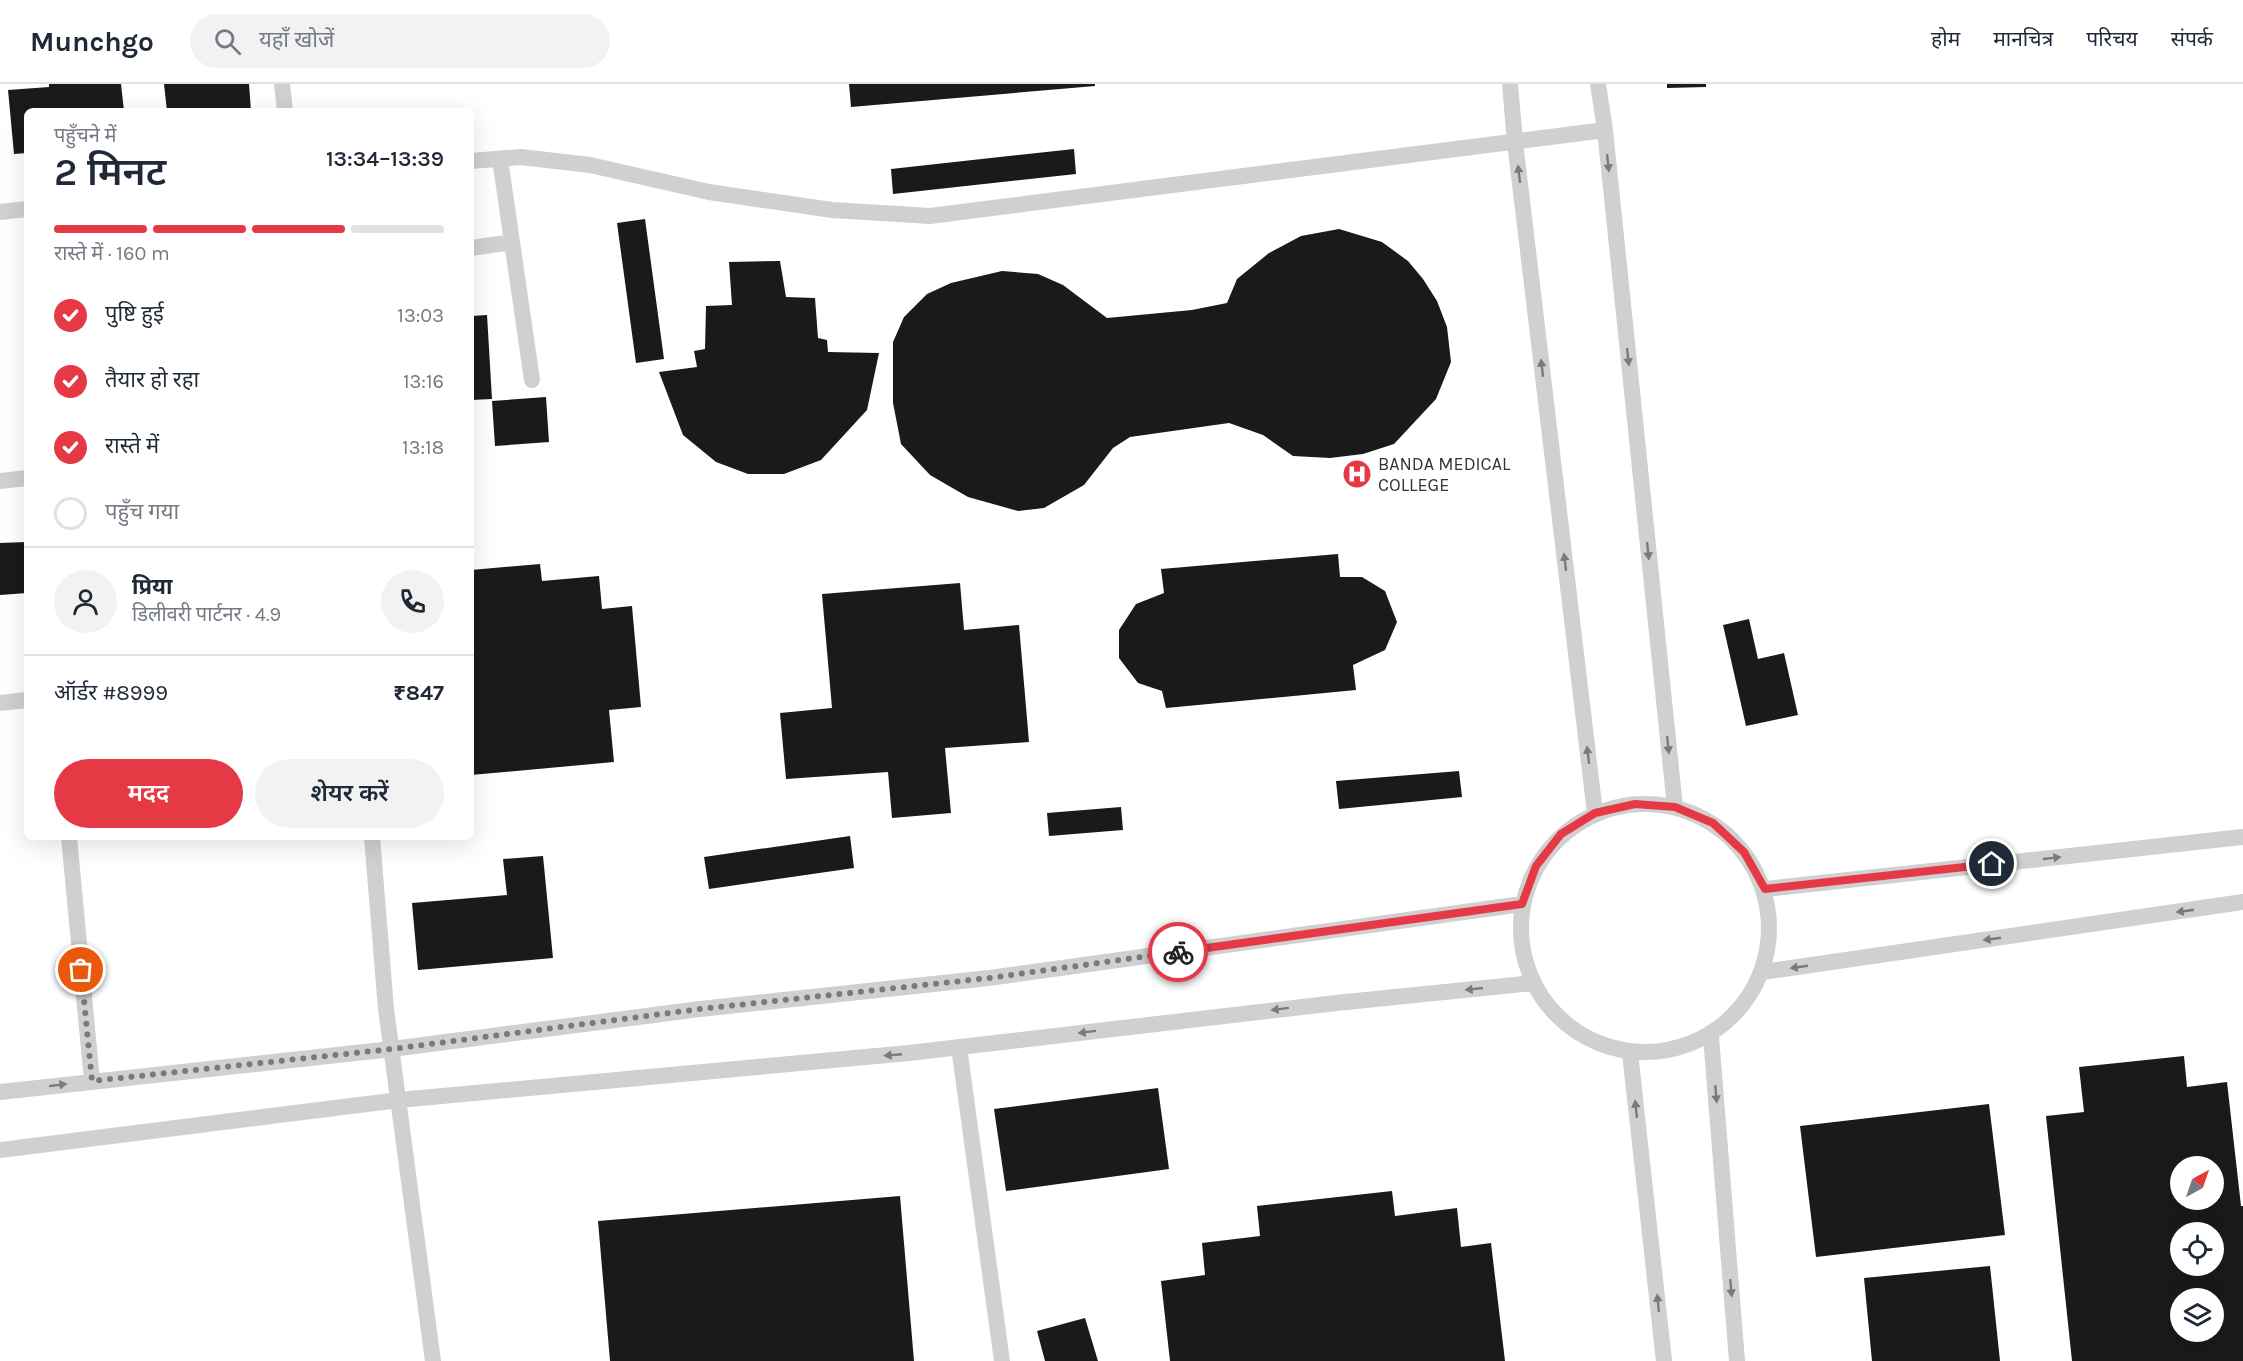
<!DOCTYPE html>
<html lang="hi">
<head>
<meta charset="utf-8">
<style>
	body { margin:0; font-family:Karla,"Noto Sans Devanagari",sans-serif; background:#f2f2f3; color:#1f2937; height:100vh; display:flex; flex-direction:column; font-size:22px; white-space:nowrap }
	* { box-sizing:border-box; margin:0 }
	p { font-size:20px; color:#747a83 }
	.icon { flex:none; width:33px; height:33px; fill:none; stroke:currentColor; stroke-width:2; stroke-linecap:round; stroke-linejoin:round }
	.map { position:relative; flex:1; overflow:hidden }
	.drawer { position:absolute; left:24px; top:24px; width:450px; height:732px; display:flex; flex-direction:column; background:#fff; border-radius:9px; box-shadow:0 6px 24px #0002 }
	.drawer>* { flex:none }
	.needle { width:39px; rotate:40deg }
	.buttons { position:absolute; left:2170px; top:1072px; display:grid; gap:12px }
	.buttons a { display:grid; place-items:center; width:54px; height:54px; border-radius:50%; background:#fff; box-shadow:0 6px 24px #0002; font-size:30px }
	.pin { position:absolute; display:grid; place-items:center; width:51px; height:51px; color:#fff; margin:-26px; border:3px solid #fff; border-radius:50%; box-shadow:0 2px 6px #0007 }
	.courier { position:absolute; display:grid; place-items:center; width:60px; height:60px; margin:-30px; border:4px solid #e63946; border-radius:50%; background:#fff; color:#222; box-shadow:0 2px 8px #0007 }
	.headline em { font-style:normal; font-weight:600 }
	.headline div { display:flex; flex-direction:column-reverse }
	.headline { display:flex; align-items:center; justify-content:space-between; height:102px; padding:0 30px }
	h1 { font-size:39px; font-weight:600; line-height:45px }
	.bar { display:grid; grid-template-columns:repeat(4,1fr); gap:9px 6px; align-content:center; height:72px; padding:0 30px }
	.bar i { height:8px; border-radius:4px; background:#e0e1e3 }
	.bar .on { background:#e63946 }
	.bar p { grid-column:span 4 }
	.line { display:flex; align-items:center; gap:15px; padding:0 30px; border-top:2px solid #e0e1e3 }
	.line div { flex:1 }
	.round { display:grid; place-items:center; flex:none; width:63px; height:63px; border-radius:32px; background:#f2f2f3 }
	ol { padding:0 30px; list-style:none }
	li { display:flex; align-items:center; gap:18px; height:66px }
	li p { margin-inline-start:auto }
	li .icon { padding:6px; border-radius:50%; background:#e63946; color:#fff; stroke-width:4 }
	li:last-child { color:#747a83 }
	li i { width:33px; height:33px; border:3px solid #e0e1e3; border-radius:50% }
	.cta { display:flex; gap:12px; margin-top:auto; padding:12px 30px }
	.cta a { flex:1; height:69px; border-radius:36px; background:#e63946; color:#fff; font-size:24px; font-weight:600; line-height:69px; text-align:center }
	.cta a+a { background:#f2f2f3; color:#1f2937 }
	header { display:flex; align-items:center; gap:36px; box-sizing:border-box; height:84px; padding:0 30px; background:#fff; border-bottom:2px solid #e0e1e3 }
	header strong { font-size:28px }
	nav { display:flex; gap:33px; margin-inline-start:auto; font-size:21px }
	.search { width:420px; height:54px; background:#f2f2f3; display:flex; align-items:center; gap:15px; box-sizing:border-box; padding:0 21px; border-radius:33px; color:#747a83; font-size:22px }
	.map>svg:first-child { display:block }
</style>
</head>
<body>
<header>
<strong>Munchgo</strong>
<div class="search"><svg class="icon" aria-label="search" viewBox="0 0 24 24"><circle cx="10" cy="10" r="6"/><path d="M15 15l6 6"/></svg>यहाँ खोजें</div>
<nav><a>होम</a><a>मानचित्र</a><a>परिचय</a><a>संपर्क</a></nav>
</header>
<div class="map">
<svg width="2243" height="1277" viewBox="0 0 2243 1277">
	<rect width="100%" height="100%" fill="#fff"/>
	<path fill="#1a1a1a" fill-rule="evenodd" d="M49 0H121L124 27H27V69L14 70 8 6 49 3Z
		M164 0H249L251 27H167Z
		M849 0H1095V2L851 23Z
		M1667 0H1706V3L1667 4Z
		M1074 65 1076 90 893 110 891 85Z
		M645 135 664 275 636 279 617 139Z
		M1339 145 1382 158 1408 177 1423 195 1437 217 1447 243 1451 278 1436 315 1394 360 1363 370 1330 374 1293 372 1263 351 1229 339 1130 353 1113 364 1084 401 1044 424 1018 427 968 413 930 391 901 360 893 319V258L904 233 927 210 951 199 1002 187 1038 190 1063 201 1107 234 1192 226 1227 219 1237 195 1269 169 1301 152Z
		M780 177 786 213 815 214 818 254 827 256 828 268 879 269 867 326 821 376 784 390H748L716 378 683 351 659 288 697 283 694 267 705 265 706 222 732 221 729 178Z
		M487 231 492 315 471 316V232Z
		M546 313 549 358 495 362 492 317Z
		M27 458V509L0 511V459Z
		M1338 470 1340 493H1362L1385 507 1397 538 1385 566 1353 581 1356 606 1166 624 1162 607 1138 599 1119 574V546L1136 520 1164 509 1161 485Z
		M540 480 542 497 599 492 602 525 632 522 641 623 609 626 614 678 471 691V486Z
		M960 499 964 546 1019 541 1029 658 945 664 951 729 892 734 888 688 786 695 780 629 832 624 822 510Z
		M1749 535 1758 575 1784 569 1798 631 1746 642 1723 541Z
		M1459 687 1462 713 1339 725 1336 697Z
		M1121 723 1123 746 1049 752 1047 729Z
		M850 752 854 784 709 805 704 773Z
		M543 772 553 874 418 886 412 819 507 811 503 775Z
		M2184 972 2187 1003 2227 998 2241 1122H2243V1277H2072L2046 1032 2084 1028 2079 983ZM2181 1083H2214V1116H2181ZM2181 1149H2214V1182H2181ZM2181 1215H2214V1248H2181Z
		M1158 1004 1169 1085 1006 1107 994 1025Z
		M1989 1020 2005 1151 1816 1173 1800 1042Z
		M1392 1107 1395 1132 1457 1124 1461 1163 1491 1159 1505 1277H1170L1161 1197 1205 1191 1202 1159 1260 1152 1257 1122Z
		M900 1112 914 1277H610L598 1137Z
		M1990 1182 2000 1277H1872L1864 1194Z
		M1085 1234 1098 1277H1045L1037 1247Z"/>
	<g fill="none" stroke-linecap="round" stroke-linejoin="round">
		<path stroke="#d0d0d0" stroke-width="16" d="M282 0 285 27
			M1510 0 1515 58 1595 729
			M1598 0 1605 46 1675 723
			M500 75 532 296
			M471 77 521 73 590 81 709 108 832 126 930 132 1605 46
			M0 128 27 125
			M471 164 512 158
			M0 397 27 394
			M0 619 27 616
			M1521 844a124 124 0 1 1 248 0a124 124 0 1 1-248 0Z
			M69 753 92 997
			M372 753 386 925 433 1277
			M1765 805 2243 753
			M1763 888 2243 818
			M1711 952 1737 1277
			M959 963 1002 1277
			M1630 969 1664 1277
			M0 1008 392 965 700 925 989 894 1522 820
			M0 1066 399 1016 909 969 1336 919 1533 899"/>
	</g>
	<defs><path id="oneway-solid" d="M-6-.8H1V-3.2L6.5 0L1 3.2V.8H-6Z" transform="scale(1.5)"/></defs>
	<g fill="#7a7a7a">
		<use href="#oneway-solid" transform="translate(1608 79) rotate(84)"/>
		<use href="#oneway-solid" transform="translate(1519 90) rotate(-97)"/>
		<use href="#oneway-solid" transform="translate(1628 273) rotate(84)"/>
		<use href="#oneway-solid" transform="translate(1542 284) rotate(-97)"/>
		<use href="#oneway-solid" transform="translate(1648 467) rotate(84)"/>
		<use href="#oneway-solid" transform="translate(1565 478) rotate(-97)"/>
		<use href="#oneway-solid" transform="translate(1668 661) rotate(84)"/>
		<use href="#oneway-solid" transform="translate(1588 671) rotate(-97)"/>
		<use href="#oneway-solid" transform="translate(2052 774) rotate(-6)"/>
		<use href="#oneway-solid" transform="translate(2185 827) rotate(172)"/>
		<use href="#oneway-solid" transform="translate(1992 855) rotate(172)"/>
		<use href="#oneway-solid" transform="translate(1799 883) rotate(172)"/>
		<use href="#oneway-solid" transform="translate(1474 905) rotate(174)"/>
		<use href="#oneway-solid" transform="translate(1280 925) rotate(173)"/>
		<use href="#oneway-solid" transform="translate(1087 948) rotate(173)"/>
		<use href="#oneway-solid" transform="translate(893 971) rotate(175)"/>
		<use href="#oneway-solid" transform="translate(58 1001) rotate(-7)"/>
		<use href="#oneway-solid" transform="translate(1716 1010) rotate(85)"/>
		<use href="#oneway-solid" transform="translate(1636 1025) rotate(-96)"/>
		<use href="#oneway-solid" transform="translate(1731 1204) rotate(85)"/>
		<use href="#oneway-solid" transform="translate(1658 1219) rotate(-96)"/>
	</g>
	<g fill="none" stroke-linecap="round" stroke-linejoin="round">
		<path stroke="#7a7a7a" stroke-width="6" stroke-dasharray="0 10.8" d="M81 886 92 997 392 965 700 925 989 894 1178 868"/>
		<path stroke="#e63946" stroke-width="8" d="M1178 868 1522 820 1536 782 1561 750 1595 729 1635 720 1675 723 1713 739 1744 768 1765 805 1992 780"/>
	</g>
	<defs>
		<g id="hospital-disc" transform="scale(1.5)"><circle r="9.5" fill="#e63946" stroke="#fff"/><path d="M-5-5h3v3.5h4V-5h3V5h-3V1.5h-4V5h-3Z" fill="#fff"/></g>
	</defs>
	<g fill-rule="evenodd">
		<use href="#hospital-disc" x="1357" y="390"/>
	</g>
	<g text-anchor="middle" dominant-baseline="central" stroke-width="6" stroke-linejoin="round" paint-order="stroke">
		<g font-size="18" fill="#333" stroke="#fff" text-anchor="start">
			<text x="1378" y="380">BANDA MEDICAL<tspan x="1378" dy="21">COLLEGE</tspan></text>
		</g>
	</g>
</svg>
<div class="buttons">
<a><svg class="needle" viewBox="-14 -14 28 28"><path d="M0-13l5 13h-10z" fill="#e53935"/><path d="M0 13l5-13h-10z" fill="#747a83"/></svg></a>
<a><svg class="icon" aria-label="locate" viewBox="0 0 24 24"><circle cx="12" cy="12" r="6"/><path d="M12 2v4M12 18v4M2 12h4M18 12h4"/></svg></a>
<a><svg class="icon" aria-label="layers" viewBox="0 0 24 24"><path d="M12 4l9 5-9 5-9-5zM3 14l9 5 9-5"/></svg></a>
</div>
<div class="pin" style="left:81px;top:886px;background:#ea580c"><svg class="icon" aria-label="bag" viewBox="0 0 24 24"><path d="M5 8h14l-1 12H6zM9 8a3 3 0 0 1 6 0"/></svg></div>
<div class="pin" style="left:1992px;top:780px;background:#1f2937"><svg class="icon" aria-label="home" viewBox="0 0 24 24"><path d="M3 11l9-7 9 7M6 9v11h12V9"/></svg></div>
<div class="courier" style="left:1178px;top:868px"><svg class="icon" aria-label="bike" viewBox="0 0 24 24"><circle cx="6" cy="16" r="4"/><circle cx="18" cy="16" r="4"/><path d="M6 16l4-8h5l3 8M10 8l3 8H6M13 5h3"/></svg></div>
<section class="drawer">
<div class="headline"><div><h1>2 मिनट</h1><p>पहुँचने में</p></div><em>13:34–13:39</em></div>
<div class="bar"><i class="on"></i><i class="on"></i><i class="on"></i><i></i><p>रास्ते में · 160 m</p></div>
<ol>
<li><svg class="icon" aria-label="check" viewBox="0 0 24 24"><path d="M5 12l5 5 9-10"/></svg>पुष्टि हुई<p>13:03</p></li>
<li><svg class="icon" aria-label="check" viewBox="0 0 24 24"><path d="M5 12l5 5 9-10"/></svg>तैयार हो रहा<p>13:16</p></li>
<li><svg class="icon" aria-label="check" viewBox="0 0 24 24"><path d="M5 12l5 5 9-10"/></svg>रास्ते में<p>13:18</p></li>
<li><i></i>पहुँच गया</li>
</ol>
<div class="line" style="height:108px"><a class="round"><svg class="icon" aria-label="person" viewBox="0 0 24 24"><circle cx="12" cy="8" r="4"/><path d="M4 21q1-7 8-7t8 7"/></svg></a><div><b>प्रिया</b><p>डिलीवरी पार्टनर · 4.9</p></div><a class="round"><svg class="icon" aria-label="phone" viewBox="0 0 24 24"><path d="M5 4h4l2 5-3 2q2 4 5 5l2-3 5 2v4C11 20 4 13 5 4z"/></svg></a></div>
<div class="line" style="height:78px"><div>ऑर्डर #8999</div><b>₹847</b></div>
<div class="cta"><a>मदद</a><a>शेयर करें</a></div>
</section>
</div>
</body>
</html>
